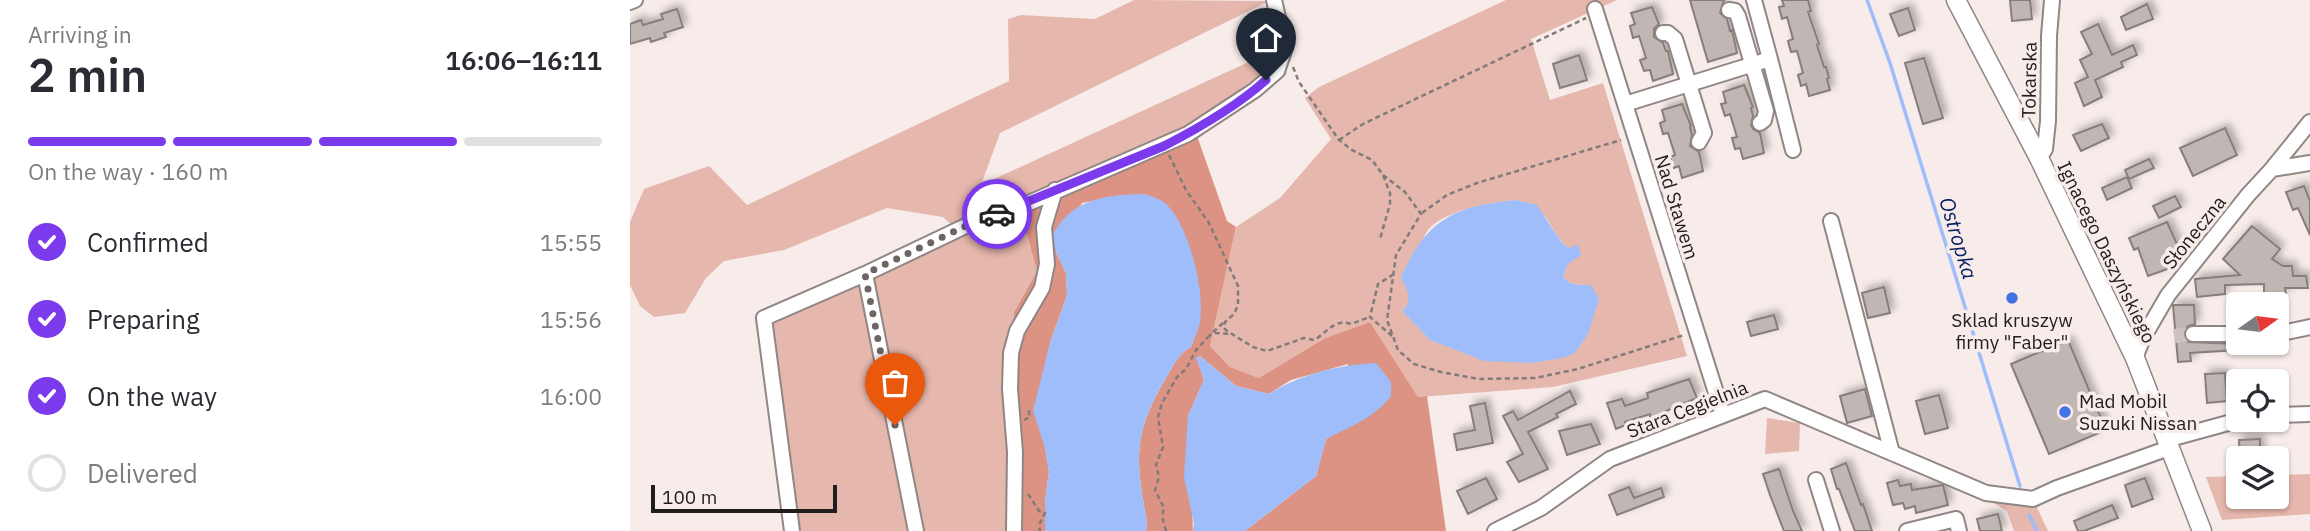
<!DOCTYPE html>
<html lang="en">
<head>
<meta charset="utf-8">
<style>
	body { margin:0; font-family:"IBM Plex Sans",sans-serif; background:#f7f7f7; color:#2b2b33; height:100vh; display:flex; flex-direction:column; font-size:26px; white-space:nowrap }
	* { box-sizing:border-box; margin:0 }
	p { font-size:23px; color:#7c7c81 }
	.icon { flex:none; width:38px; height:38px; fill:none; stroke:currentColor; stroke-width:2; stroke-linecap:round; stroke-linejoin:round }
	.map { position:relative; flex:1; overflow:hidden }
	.panel { display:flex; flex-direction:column; background:#fff; width:630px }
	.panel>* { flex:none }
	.needle { width:46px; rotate:76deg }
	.fabs { position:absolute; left:1596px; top:292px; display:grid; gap:14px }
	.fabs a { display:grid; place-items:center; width:63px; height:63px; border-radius:7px; background:#fff; box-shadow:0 2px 5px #0004; font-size:35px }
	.scale { position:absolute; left:21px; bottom:18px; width:186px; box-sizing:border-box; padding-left:7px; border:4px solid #201d1c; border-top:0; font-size:19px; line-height:24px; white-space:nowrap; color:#201d1c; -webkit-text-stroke:5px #f7ece9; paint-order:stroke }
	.pin { position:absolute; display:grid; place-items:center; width:60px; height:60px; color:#fff; margin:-72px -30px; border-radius:50% 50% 50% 0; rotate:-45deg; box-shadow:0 0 7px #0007 }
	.pin .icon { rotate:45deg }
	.courier { position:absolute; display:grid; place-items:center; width:70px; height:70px; margin:-35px; border:5px solid #7c3aed; border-radius:50%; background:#fff; color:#222; box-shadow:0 2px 9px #0007 }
	.head em { font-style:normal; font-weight:600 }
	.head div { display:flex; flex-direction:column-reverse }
	.head { display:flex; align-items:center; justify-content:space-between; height:119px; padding:0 28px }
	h1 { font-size:46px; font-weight:600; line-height:52px }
	.bar { display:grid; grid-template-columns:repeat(4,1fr); gap:10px 7px; align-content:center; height:84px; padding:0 28px }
	.bar i { height:9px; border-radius:5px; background:#e1e1e2 }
	.bar .selected { background:#7c3aed }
	.bar p { grid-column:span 4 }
	ol { padding:0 28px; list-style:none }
	li { display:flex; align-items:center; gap:21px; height:77px }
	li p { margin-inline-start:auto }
	li .icon { padding:7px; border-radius:50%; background:#7c3aed; color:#fff; stroke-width:4 }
	li:last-child { color:#7c7c81 }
	li i { width:38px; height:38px; border:4px solid #e1e1e2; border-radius:50% }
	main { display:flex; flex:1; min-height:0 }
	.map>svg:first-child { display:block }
</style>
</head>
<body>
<main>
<section class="panel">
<div class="head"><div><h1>2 min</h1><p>Arriving in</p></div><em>16:06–16:11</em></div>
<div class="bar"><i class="selected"></i><i class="selected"></i><i class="selected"></i><i></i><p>On the way · 160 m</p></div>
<ol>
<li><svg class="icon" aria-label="check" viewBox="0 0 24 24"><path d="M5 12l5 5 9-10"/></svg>Confirmed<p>15:55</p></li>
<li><svg class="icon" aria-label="check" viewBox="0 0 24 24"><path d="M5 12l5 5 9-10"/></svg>Preparing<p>15:56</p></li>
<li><svg class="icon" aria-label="check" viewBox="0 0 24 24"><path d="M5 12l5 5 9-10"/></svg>On the way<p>16:00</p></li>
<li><i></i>Delivered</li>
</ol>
</section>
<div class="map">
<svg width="1680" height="531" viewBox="0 0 1680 531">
	<defs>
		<filter id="shadow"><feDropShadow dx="4.5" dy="-4.5" stdDeviation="3.5" flood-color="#0004"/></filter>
	</defs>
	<rect width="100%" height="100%" fill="#f7ece9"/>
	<path fill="#e6b7ad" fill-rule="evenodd" d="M504 0 639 1 370 133 351 185 647 49 657 74 566 133 391 213 407 271 384 312 385 531H166L157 481 142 321 241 275 329 238 325 228 313 217 257 208 154 250 94 261 76 278 55 313 24 317 10 306 0 285V222L14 189 79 166 117 205 379 81 378 19 391 15 465 19Z
		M876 0H987L901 39 920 100 973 83 1057 356 923 387 788 397 740 322 695 338 629 378 600 367 580 346 606 227 650 198 701 139 675 98 689 87ZM886 200 915 216 932 243 939 248 944 257 938 264 933 276C939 286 950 285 961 285L811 344 800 340 772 311 778 306C780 293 790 242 796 233 809 211 862 202 886 200Z
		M1137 418 1170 423 1169 451 1135 454Z
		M1680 474V514L1592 520 1576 477 1608 476V497H1647V475Z
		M1321 478 1403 499 1418 531H1384L1377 511Z"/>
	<path fill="#dd9383" d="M566 133 597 221 606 227 580 346 600 367 629 378 695 338 740 322 788 397 797 396 816 531H615L686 476 696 439 709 432 718 364 661 380 639 394 606 386 570 356 567 358 574 380 558 416 563 531H516L517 522C505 459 503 433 537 376 543 366 550 352 561 347L570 321V292L493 195 452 203 426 252 436 273 437 295 420 343 415 366V448L419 472 415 501V531H385L384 312 407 271 391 213Z"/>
	<path fill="#9ebdfa" d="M515 194C521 196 530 199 535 203 559 224 575 291 570 321 569 330 564 339 561 347 550 352 543 366 537 376 503 433 505 459 517 522L516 531H415V501L419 472 415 448 403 411 420 343 437 295 436 273 426 252 422 236C442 198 475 195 515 194Z
		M886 200 907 205 932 243 939 248 948 245 951 255 938 264 933 276C939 286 950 285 961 285L969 299 958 334 945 353 932 358 901 363 854 361 800 340 772 311C784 301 777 290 771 277 797 219 824 206 886 200Z
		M570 356 606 386 639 394C671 374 708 365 746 363L761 382V396C743 419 721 426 696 439L686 476 615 531H563L564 524 554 477 558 416 574 380 566 358Z"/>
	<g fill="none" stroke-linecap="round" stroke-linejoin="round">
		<path stroke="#9ebdfa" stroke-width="3.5" d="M1237 0 1260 63 1390 486
			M1399 515 1407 531"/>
	</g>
	<path fill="#c0b6b3" stroke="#877d7b" stroke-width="2" filter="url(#shadow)" d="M1060 0H1094L1090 13 1097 19 1100 31 1102 30 1107 53 1078 62Z
		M1152 0H1178L1181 11 1178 12 1189 44 1187 45 1194 67H1196L1199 78 1197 79 1200 90 1179 96 1176 84 1171 86 1168 75 1173 73 1167 51 1161 52 1158 41 1163 39 1157 17 1152 19 1149 7 1154 6Z
		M1380 0H1400L1402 19 1382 21Z
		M1517 4 1523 19 1496 30 1491 17Z
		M1022 7 1029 24 1024 29V37L1033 43 1036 51H1038L1043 74 1023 81 1020 70 1014 71 1010 60 1016 58 1009 36 1003 38 1000 26 1005 24 1001 13Z
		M1278 8 1285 30 1269 36 1260 14Z
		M47 9 53 27 34 33 36 37 21 42 20 38 0 44V24L11 20 13 25 33 19 31 14Z
		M1468 24 1482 55 1503 45 1507 55 1491 62 1493 67 1465 80 1472 97 1454 106 1445 83 1458 77 1450 60 1462 54 1451 32Z
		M949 55 957 80 930 88 923 64Z
		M1294 58 1313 118 1293 124 1275 63Z
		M1114 85 1123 107 1121 108 1123 116 1121 125 1123 129 1130 133 1134 153 1113 159 1110 148 1105 149 1102 138 1107 137 1100 114 1095 116 1091 104 1096 103 1093 92Z
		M1052 104 1061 126 1060 127 1062 135 1060 146 1069 152 1073 171 1052 178 1049 166 1044 168 1040 157 1045 155 1038 133 1033 134 1030 123 1035 121 1032 110Z
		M1472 124 1479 138 1451 151 1443 135Z
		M1595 128 1607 155 1563 176 1550 148Z
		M1519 159 1524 168 1499 179 1495 170Z
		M1497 177 1502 188 1477 200 1472 188Z
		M1674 186 1680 201V235L1668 208 1663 210 1656 192Z
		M1545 196 1551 207 1529 218 1523 206Z
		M1537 222 1550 251 1541 255 1543 262 1539 263 1540 268 1518 276 1508 248 1504 250 1499 238Z
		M1622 226 1650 249 1642 259 1653 266H1662L1663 276H1676L1678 288H1655L1656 294H1634V284L1595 285V294L1567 297 1565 279 1610 275 1593 259Z
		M1254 287 1260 313 1238 318 1232 293Z
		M1543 305H1564L1565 324 1558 326 1553 333 1558 342 1608 344V350L1560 353 1561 361 1548 362Z
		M1144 315 1148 329 1121 336 1117 322Z
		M1438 340 1476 430 1419 454 1381 364Z
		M1595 373 1597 401 1577 403 1575 374Z
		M1059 379 1067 398 1020 418V414L995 422 996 425 986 429 977 403 992 399 995 406 1018 398 1017 393Z
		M1235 389 1242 416 1217 423 1210 396Z
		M940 391 946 404 926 414 928 417 898 432 918 469 889 482 877 462 893 454 873 416 883 411 888 420Z
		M1309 395 1318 428 1295 434 1286 401Z
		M855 403 863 443 827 450 824 434 845 430 840 406Z
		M961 424 970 444 937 455 929 431Z
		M1630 439V458H1610L1609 440Z
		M1216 463 1231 505 1233 504 1242 531H1225L1209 489H1207L1201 469Z
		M1149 469 1163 511 1172 531H1154L1140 495 1133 474Z
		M856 478 867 499 838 514 827 491Z
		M1515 478 1523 499 1502 507 1495 485Z
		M1268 480 1270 486 1281 484 1282 490 1313 485 1318 505 1286 513 1285 506 1275 509 1273 503 1263 505 1257 483Z
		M999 487 1004 498 1031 488 1034 497 987 515 979 495Z
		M1482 505 1488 518 1454 531H1448L1444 521Z
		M1368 514 1372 531H1350L1347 519Z"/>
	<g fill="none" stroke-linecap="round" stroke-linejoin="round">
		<path stroke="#ccc3c0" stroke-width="14" stroke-dasharray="14 7" stroke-linecap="butt" d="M1544 336 1563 334"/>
		<g stroke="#908684" stroke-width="18">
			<path id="minor" d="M1124 0 1140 59
				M0 2 5 0
				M965 9 1093 415
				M1099 10 1105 11 1108 16 1136 111 1134 120 1130 123
				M1033 33H1038L1045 39 1074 133 1069 142
				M995 104 1140 59 1163 150
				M1409 158 1415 149 1418 121 1419 36 1422 0
				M1642 169 1680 122
				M1201 221 1262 453
				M235 274 286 531
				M1563 334H1608
				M1647 334 1680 327
				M1505 358 1513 338 1538 295 1618 195 1642 169 1680 163
				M1647 415 1680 414
				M1536 440 1609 420
				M1186 480 1202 531
				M162 531 134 318 235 274 342 223 392 206 558 134 625 90 647 71 655 48 644 0
				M384 531 385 452 380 389 381 353 387 331 412 288 417 264 414 227 425 190
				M865 531 911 508 980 459 1135 399 1356 493 1403 499 1427 488 1539 448
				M1277 531 1326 519 1329 531"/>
		</g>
		<g stroke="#908684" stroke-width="21">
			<path id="major" d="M1326 0 1409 158 1505 358 1572 531"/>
		</g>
		<path stroke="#817b79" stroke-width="2.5" stroke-dasharray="5 3.5" stroke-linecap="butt" d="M663 67 669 82 709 140 722 150 742 160 753 175 760 193V204L750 239
			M709 140 733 124 956 18
			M539 155 556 190 579 223 608 286V305L604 314 595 322 594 328 597 331 623 347 637 351 674 338 684 340C697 333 704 318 721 324L740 317
			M753 175 775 192 791 214 766 255 757 320 768 350 784 364 811 372 849 379 905 378 948 369 1054 335
			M792 213 817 195 847 183 991 140
			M593 323 579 336 585 333 599 334
			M762 336 740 317 748 284 764 274
			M394 420 400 417 398 407
			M398 494 409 511 415 513 409 525 410 531
			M536 531 532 516 534 508 525 490 529 477 526 465 533 447 528 417 532 403 547 377 556 369 566 350 579 336"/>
		<use href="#minor" stroke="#fff" stroke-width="14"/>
		<use href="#major" stroke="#fff" stroke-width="18"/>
	</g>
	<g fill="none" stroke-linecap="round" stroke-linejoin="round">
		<path stroke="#6b6564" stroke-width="7" stroke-dasharray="0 12.6" d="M265 425 235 274 342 223 367 214"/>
		<path stroke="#7c3aed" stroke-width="9" d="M367 214 534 146C569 128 606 107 636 80"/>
	</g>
	<g fill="#4272e3" stroke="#f7ece9" stroke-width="2.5">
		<circle cx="1382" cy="298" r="7"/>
		<circle cx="1435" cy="412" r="7"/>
	</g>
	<g text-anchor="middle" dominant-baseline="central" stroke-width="7" stroke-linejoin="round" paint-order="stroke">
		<g font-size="19" fill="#201d1c" stroke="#f7ece9">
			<text transform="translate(1399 80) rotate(-89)">Tokarska</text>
			<text transform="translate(1047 207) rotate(73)">Nad Stawem</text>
			<text transform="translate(1564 232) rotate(-51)">Słoneczna</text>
			<text transform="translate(1477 252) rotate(64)">Ignacego Daszyńskiego</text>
			<text transform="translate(1057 409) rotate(-21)">Stara Cegielnia</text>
		</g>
		<g font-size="19" fill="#201d1c" stroke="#f7ece9">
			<text x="1382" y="320">Sklad kruszyw<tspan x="1382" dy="22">firmy "Faber"</tspan></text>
			<text x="1449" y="401" text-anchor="start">Mad Mobil<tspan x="1449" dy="22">Suzuki Nissan</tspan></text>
		</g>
		<g font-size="21" font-style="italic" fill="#082165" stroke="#f7ece9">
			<text transform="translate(1329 238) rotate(73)">Ostropka</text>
		</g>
	</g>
</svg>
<div class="fabs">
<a><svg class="needle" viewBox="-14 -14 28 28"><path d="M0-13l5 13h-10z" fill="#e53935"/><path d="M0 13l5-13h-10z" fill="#7c7c81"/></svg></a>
<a><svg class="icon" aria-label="locate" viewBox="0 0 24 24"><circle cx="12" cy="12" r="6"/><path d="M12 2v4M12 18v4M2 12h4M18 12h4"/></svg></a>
<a><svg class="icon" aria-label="layers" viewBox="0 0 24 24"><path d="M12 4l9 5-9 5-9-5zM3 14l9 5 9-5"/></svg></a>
</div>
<div class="scale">100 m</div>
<div class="pin" style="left:265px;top:425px;background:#ea580c"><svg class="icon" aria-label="bag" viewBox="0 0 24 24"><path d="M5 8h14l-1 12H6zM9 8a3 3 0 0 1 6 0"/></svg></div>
<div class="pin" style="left:636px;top:80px;background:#1f2937"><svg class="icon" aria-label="home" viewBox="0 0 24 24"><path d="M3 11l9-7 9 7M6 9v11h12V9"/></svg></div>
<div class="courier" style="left:367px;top:214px"><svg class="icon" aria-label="car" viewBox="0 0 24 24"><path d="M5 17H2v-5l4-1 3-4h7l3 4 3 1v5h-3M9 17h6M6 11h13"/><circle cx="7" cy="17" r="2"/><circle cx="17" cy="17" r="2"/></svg></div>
</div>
</main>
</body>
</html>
